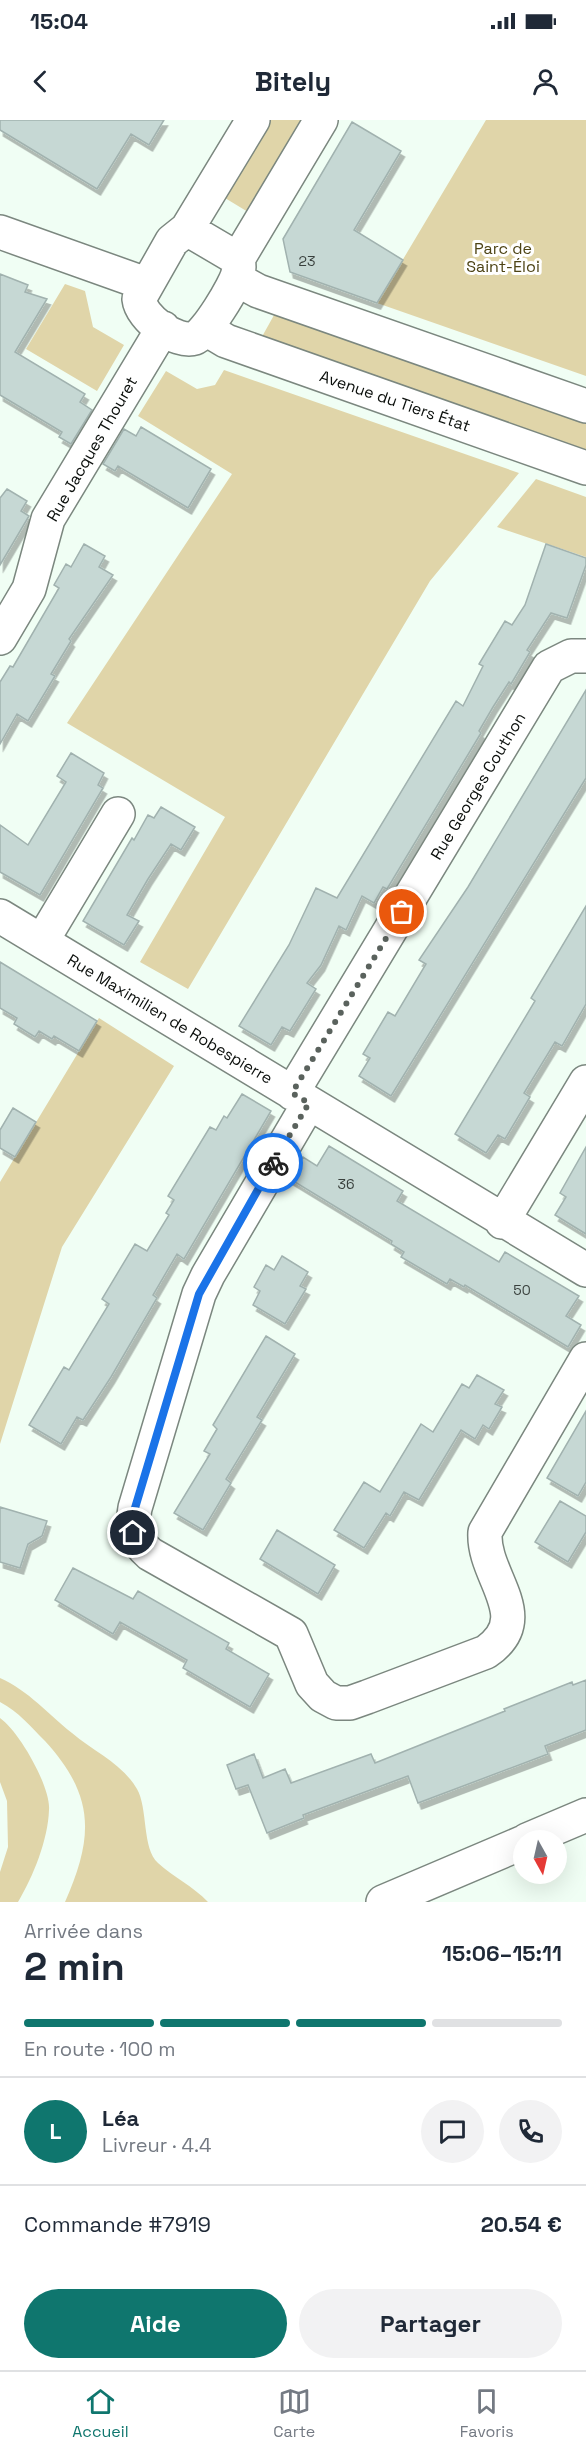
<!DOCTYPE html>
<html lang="fr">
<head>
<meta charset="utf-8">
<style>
	body { margin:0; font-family:"Space Grotesk",sans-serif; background:#f2f2f3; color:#1f2937; height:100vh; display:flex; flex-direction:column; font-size:22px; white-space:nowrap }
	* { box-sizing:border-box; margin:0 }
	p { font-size:20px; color:#747a83 }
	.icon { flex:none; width:33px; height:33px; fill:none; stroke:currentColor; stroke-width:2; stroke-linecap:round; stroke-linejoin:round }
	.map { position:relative; height:1782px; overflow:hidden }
	.panel { display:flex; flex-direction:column; background:#fff; flex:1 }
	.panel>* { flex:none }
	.needle { width:39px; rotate:172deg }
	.controls { position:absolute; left:513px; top:1710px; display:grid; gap:12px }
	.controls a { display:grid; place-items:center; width:54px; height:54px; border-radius:50%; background:#fff; box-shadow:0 6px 24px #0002; font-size:30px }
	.pin { position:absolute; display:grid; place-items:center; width:51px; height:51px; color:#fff; margin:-26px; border:3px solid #fff; border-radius:50%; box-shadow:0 2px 6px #0007 }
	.courier { position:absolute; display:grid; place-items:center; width:60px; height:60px; margin:-30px; border:4px solid #1a73e8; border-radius:50%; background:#fff; color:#222; box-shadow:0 2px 8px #0007 }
	.overview em { font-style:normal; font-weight:700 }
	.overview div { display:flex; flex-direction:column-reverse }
	.overview { display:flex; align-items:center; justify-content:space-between; height:102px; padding:0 24px }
	h1 { font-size:39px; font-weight:700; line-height:45px }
	.bar { display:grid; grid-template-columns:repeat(4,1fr); gap:9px 6px; align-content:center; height:72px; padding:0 24px }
	.bar i { height:8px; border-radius:4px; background:#e0e1e3 }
	.bar .on { background:#0f766e }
	.bar p { grid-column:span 4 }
	.line { display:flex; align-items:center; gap:15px; padding:0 24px; border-top:2px solid #e0e1e3 }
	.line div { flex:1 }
	.round { display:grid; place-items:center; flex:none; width:63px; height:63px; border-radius:32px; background:#f2f2f3 }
	.cta { display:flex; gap:12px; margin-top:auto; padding:12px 24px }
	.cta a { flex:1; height:69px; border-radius:36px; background:#0f766e; color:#fff; font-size:24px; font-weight:700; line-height:69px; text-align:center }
	.cta a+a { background:#f2f2f3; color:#1f2937 }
	.status { display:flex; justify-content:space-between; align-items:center; height:42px; padding:0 30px; background:#fff; direction:ltr }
	.status svg { height:16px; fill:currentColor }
	header { display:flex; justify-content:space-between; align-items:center; height:78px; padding:0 24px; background:#fff; font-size:27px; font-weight:700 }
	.menu { display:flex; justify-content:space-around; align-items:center; height:84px; border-top:2px solid #e0e1e3; background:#fff; font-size:16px; color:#747a83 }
	.menu a { display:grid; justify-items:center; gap:3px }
	.menu .on { color:#0f766e }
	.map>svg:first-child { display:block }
</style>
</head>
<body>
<div class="status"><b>15:04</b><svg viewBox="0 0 49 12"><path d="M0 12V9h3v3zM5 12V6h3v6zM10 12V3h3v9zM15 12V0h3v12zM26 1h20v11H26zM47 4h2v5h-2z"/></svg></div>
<header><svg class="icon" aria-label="back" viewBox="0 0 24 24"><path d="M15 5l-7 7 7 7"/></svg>Bitely<svg class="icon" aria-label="person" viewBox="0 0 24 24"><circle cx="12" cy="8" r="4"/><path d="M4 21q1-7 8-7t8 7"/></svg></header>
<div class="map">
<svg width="586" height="1782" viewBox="0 0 586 1782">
	<defs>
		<filter id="shadow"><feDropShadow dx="3.5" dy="6" stdDeviation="0" flood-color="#0004"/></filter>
	</defs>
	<rect width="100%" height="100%" fill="#f0fef4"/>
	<path fill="#e0d5a9" d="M265 0H310L253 95 220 75Z
		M486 0H586V256L377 183Z
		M65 164 85 171 93 207 124 225 97 271 26 229Z
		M278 188 586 296V338L259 222Z
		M224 250 519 353 430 461 188 869 140 842 225 697 67 603 232 354 138 296 166 251 197 269 215 265Z
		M536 359 586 377V437L497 407Z
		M99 898 174 946 62 1127 0 1324V1062Z
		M0 1558C29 1571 48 1594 72 1613 94 1632 122 1643 137 1669 148 1688 142 1729 158 1743 173 1757 193 1766 208 1782H65C94 1716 95 1676 45 1621 30 1606 19 1592 0 1582Z
		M0 1598C19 1611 51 1667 49 1690 48 1720 33 1757 18 1782H0V1752L8 1727 7 1681 0 1662Z"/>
	<path fill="#c6d8d4" stroke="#a1b2af" stroke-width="1.5" filter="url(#shadow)" d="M0 0H164L149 25 131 14 97 69 0 10Z
		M352 2 401 31 354 110 403 140 377 183 290 152 283 119Z
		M0 154 28 165 25 172 47 179 15 232 85 274 80 282 92 290 71 324 59 317 62 312 0 275Z
		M141 307 211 349 188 388 118 346 115 351 103 344 124 309 136 316Z
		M7 369 27 381 21 391 29 396 0 445V378Z
		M84 424 105 436 99 447 113 455 69 519 71 521 51 554 55 556 28 601 17 594 0 624V562L10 546 13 547 59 468 54 465 66 444 71 447Z
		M546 424 586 438V445L567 498 551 493 527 530 530 532 511 564 509 562 493 587 479 611 481 613 387 769 383 767 374 783 362 776 346 810 339 806 321 845 307 863 316 869 290 911 282 907 271 925 239 906 289 825 316 768 337 778 456 581 463 586 483 546 479 544 505 501 512 505 525 485Z
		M586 570V658L391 976 359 956 370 938 363 934 388 892 395 896 426 844 419 840 468 767Z
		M71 633 104 653 98 665 103 668 40 775 0 752V705L28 725 66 662 57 656Z
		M161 687 195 707 181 730 171 724 148 759 127 795 139 801 124 825 83 801 132 718 134 720 148 695 154 698Z
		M586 786V884L562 926 555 922 524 973 530 977 505 1019 498 1015 486 1033 455 1014 535 881 531 878Z
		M0 842 97 901 79 931 54 916 52 919 39 911 35 917 14 904 17 898 0 888Z
		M242 974 271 991 184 1139 177 1134 153 1175 157 1178 111 1257 83 1300 77 1297 61 1324 29 1305 64 1247 69 1250 109 1184 102 1179 135 1124 147 1131 169 1095 166 1093 174 1080 168 1076 210 1007 216 1010 224 996 227 998Z
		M13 988 36 1002 15 1037 0 1028V1010Z
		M329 1026 403 1071 397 1081 499 1142 505 1132 579 1176 566 1196 581 1205 568 1227 465 1165 464 1167 450 1159 447 1164 401 1137 404 1132 391 1124 392 1121 290 1059 303 1037 317 1046Z
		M586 1027V1114L555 1095 566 1077 560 1073Z
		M282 1136 308 1152 300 1166 306 1169 285 1204 253 1185 260 1171 254 1167 266 1145 274 1150Z
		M266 1216 295 1234 257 1297 262 1300 226 1359 231 1363 203 1410 174 1393 210 1334 204 1331 217 1309 213 1305Z
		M477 1255 504 1270 495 1284 502 1287 489 1309 483 1305 475 1319 461 1310 419 1380 404 1372 390 1396 386 1393 364 1428 334 1410 364 1362 380 1372 421 1304 433 1312 462 1264 469 1268Z
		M586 1291V1362L578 1376 547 1358Z
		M560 1381 586 1396V1412L568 1442 535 1422Z
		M0 1387 47 1401 42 1416 28 1424 20 1448 0 1442Z
		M277 1410 335 1445 318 1474 260 1439Z
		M73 1448 133 1479 138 1471 229 1523 226 1529 269 1554 250 1587 183 1548 187 1540 120 1502 113 1514 55 1480Z
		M586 1560V1610L545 1626 548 1634 418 1683 408 1656 303 1695 304 1698 267 1713 248 1665 236 1669 227 1645 254 1634 263 1658 285 1649 291 1663 371 1634 375 1643 505 1591 504 1589 514 1585 572 1562 573 1565Z"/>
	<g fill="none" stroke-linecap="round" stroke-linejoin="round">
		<g stroke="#7b877f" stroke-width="36">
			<path id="street" d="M187 109 238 139C239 144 240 148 238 153 236 165 205 215 195 218 176 224 141 198 139 179L172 121Z
				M187 109 253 0
				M0 112 146 164
				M238 139 321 0
				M236 159 258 171 586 286
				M206 209 226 221 586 348
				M0 518 29 469 48 399 163 208
				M0 796 586 1150
				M42 821 118 694
				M292 973 549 547 571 536H586
				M309 983 208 1155 199 1174 135 1388C131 1409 134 1420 150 1434L291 1514 312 1564 323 1576 336 1583H350L367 1577 486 1532C537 1497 482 1457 485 1412L586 1239
				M502 1102 586 962"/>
		</g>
		<g stroke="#7b877f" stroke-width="36">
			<path id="secondary" d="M527 1720 586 1695
				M383 1782 524 1722"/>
		</g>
		<use href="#street" stroke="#fff" stroke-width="33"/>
		<use href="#secondary" stroke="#fff" stroke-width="33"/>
	</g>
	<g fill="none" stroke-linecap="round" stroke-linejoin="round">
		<path stroke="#5a625d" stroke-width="6" stroke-dasharray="0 10.8" d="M273 1043 309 983 292 973 402 792"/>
		<path stroke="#1a73e8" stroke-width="8" d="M133 1413 135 1388 199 1174 273 1043"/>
	</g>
	<g text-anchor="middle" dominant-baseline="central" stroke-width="6" stroke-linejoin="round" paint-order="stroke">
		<g font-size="14" fill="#39403d">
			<text x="307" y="141">23</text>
			<text x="346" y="1064">36</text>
			<text x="522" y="1170">50</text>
		</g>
		<g font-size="16" fill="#4d4314" stroke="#fff">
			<text x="503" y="128">Parc de<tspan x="503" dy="18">Saint-Éloi</tspan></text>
		</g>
		<g font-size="16" fill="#0a0e0b" stroke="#fff">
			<text transform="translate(395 281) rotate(19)">Avenue du Tiers État</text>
			<text transform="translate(92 329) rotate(-60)">Rue Jacques Thouret</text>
			<text transform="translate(478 666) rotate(-59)">Rue Georges Couthon</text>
			<text transform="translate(170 899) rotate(31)">Rue Maximilien de Robespierre</text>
		</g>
	</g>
</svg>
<div class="controls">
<a><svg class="needle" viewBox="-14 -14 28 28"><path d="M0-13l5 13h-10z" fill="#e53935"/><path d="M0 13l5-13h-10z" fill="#747a83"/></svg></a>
</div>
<div class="pin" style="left:402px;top:792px;background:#ea580c"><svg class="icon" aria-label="bag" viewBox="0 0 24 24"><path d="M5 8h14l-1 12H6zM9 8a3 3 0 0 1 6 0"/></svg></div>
<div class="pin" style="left:133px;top:1413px;background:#1f2937"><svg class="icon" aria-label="home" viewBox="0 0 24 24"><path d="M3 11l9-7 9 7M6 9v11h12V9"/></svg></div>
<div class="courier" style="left:273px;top:1043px"><svg class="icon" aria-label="bike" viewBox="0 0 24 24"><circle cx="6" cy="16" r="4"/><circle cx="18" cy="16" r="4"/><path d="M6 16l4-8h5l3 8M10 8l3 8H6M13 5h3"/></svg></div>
</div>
<section class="panel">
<div class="overview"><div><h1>2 min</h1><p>Arrivée dans</p></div><em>15:06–15:11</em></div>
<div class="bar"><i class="on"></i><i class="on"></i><i class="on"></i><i></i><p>En route · 100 m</p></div>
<div class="line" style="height:108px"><b class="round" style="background:#0f766e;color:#fff">L</b><div><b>Léa</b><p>Livreur · 4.4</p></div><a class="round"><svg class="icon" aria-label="chat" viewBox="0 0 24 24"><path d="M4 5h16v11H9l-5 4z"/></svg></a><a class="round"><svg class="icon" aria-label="phone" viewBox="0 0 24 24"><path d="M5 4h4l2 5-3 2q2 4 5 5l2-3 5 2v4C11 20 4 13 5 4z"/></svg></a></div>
<div class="line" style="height:78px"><div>Commande #7919</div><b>20.54 €</b></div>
<div class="cta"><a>Aide</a><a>Partager</a></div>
</section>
<nav class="menu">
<a class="on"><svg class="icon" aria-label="home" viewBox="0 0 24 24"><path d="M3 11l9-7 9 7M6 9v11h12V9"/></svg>Accueil</a>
<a><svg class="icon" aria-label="map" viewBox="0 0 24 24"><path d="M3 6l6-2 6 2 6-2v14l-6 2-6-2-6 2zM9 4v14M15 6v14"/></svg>Carte</a>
<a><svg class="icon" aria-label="saved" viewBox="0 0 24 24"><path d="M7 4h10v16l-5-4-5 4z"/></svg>Favoris</a>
</nav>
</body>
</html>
